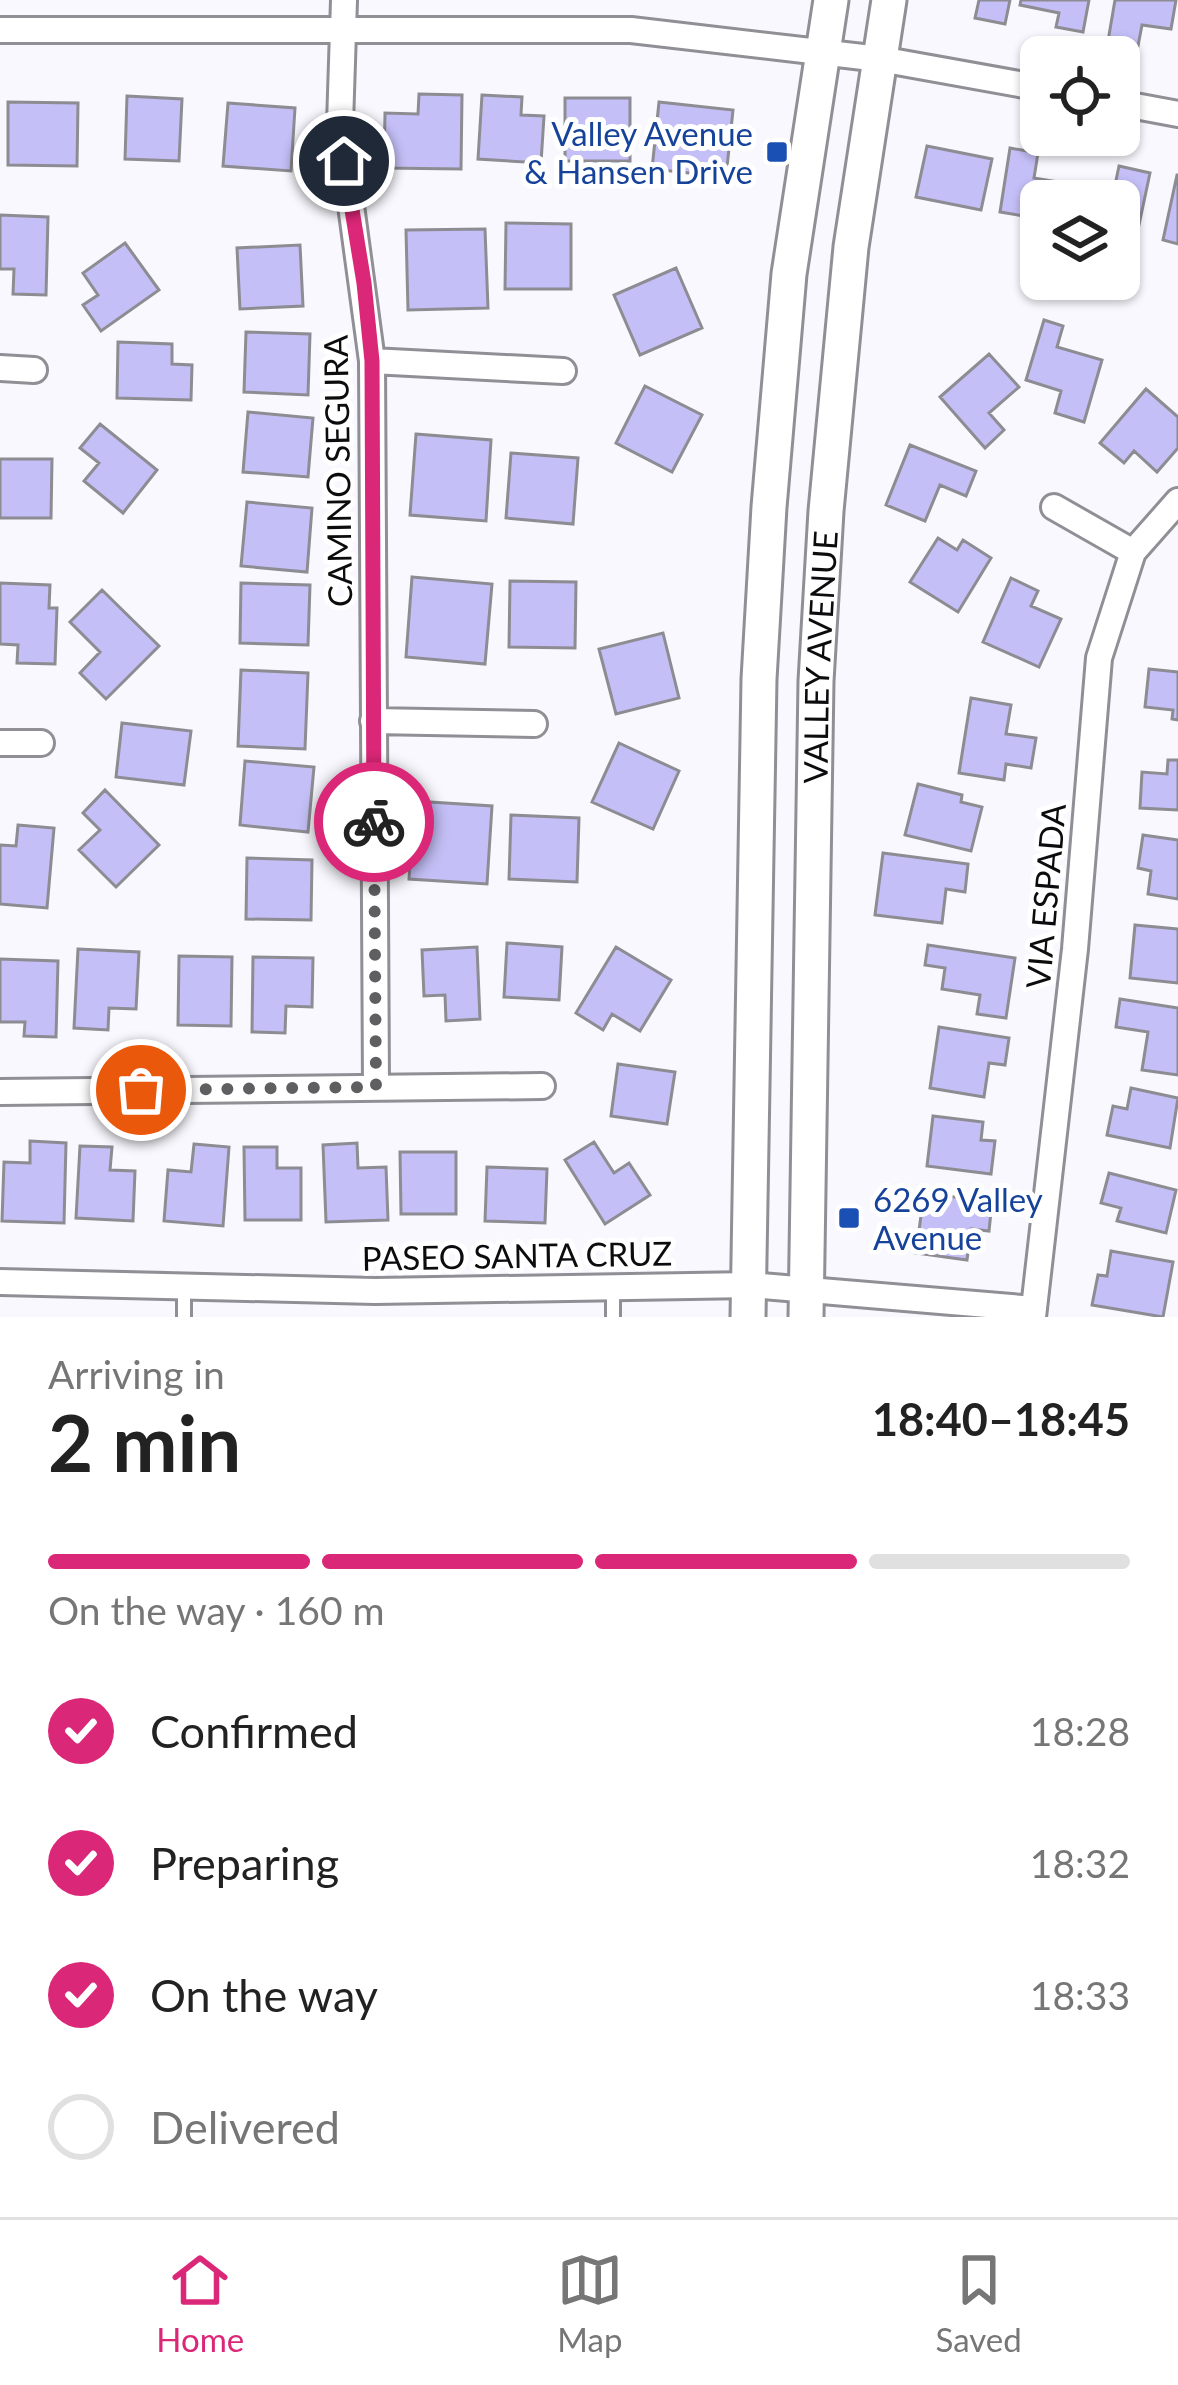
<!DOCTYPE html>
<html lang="en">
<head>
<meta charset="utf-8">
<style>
	body { margin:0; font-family:Lato,sans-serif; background:#f2f2f2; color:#222; height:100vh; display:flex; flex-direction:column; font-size:45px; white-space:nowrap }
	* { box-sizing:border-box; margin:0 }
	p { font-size:39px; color:#767676 }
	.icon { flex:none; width:66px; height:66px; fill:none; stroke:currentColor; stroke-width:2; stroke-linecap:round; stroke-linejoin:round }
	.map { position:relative; height:1317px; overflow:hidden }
	.sheet { display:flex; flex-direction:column; background:#fff; flex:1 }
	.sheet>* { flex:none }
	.controls { position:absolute; left:1020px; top:36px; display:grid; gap:24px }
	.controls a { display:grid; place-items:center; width:120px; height:120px; border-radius:18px; background:#fff; box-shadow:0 3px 9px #0004; font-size:60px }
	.pin { position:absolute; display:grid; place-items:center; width:102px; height:102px; color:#fff; margin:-51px; border:6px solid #fff; border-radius:50%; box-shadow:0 3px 12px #0007 }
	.courier { position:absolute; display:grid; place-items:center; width:120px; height:120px; margin:-60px; border:9px solid #db2777; border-radius:50%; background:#fff; color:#222; box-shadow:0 3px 15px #0007 }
	.summary em { font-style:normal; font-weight:700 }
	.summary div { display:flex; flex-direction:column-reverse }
	.summary { display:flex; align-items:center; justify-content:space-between; height:204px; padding:0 48px }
	h1 { font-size:78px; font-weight:700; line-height:90px }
	.bar { display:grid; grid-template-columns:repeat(4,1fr); gap:18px 12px; align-content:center; height:144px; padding:0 48px }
	.bar i { height:15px; border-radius:9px; background:#e0e0e0 }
	.bar .current { background:#db2777 }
	.bar p { grid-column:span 4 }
	ol { padding:0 48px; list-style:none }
	li { display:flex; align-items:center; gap:36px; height:132px }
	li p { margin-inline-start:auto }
	li .icon { padding:12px; border-radius:50%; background:#db2777; color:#fff; stroke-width:4 }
	li:last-child { color:#767676 }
	li i { width:66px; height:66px; border:6px solid #e0e0e0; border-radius:50% }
	.menu { display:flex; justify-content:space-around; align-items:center; height:168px; border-top:3px solid #e0e0e0; background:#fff; font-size:33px; color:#767676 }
	.menu a { display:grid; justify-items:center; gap:6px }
	.menu .current { color:#db2777 }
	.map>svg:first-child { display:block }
</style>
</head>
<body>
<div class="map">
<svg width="1178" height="1317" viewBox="0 0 1178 1317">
	<rect width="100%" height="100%" fill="#f8f8fe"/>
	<path fill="#c4bff6" stroke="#8c8c92" stroke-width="3" d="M979 0H1010L1005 24 975 18Z
		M1021 0H1089L1083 32 1056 27 1059 13 1020 5Z
		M1115 0H1176L1171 29 1142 25 1138 46 1108 41Z
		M419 94 462 95 461 169 384 168 385 113 418 114Z
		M482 95 522 97 521 115 544 116 541 163 478 159Z
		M127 96 182 99 179 161 125 159Z
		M565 98H630V161H565Z
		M8 102 78 103 77 166 8 165Z
		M659 102 733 110 726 177 652 169Z
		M228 103 295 108 291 171 223 166Z
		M927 146 992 159 981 210 916 197Z
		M1010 148 1038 153 1034 178 1070 184 1067 201H1041V219L1000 212Z
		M1119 166 1150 173 1136 239 1119 236V201H1079L1083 183 1114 190Z
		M1177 175H1178V244L1163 240Z
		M0 215 48 217 46 295 13 294 14 269H0Z
		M506 223 571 224V289H505Z
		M485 229 488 308 408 310 406 230Z
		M125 243 159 290 101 331 83 305 98 295 83 273Z
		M300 245 303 306 240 309 237 248Z
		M676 268 702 328 640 355 614 295Z
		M1044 320 1063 326 1057 347 1102 360 1084 422 1055 413 1061 391 1026 380Z
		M246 332 310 334 308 395 244 392Z
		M118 342 172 344V364L192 365 191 400 117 398Z
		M989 354 1019 387 989 413 1004 430 985 448 940 397Z
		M645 386 702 415 672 472 616 443Z
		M1146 389 1178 417V448L1157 472 1134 451 1124 463 1100 443Z
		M248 412 313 418 308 477 243 472Z
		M100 424 157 470 123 513 84 481 99 463 80 448Z
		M416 434 491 440 486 521 410 515Z
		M910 445 976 471 966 496 940 485 925 521 886 505Z
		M511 453 578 458 573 524 506 518Z
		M0 459H52L51 518H0Z
		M247 502 312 508 307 572 241 566Z
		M938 538 957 550 963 540 991 558 958 612 910 582Z
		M412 577 492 584 485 664 406 657Z
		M1011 578 1038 591 1031 606 1061 619 1039 667 983 642Z
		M510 581 576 582 575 648 509 647Z
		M0 583 50 585 49 608H57L55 664 17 663 18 645 0 644Z
		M241 583 310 585 308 645 240 643Z
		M102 590 159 646 106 699 80 673 100 652 70 622Z
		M663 633 679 698 616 714 599 649Z
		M1149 669 1178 672V720L1172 719 1173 710 1145 707Z
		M241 670 308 673 305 749 238 746Z
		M971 698 1011 705 1006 734 1036 738 1031 768 1006 764 1004 780 959 773Z
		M122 723 191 731 184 785 116 777Z
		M619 743 679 771 653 829 592 802Z
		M1168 760H1178V810L1140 808 1142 772 1167 774Z
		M245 761 314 767 308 832 240 825Z
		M918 784 962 795 961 802 982 807 971 851 905 835Z
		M105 790 159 845 116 887 79 850 100 830 83 813Z
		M414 801 492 806 487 884 409 879Z
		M511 815 579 818 577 882 509 879Z
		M18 825 54 828 47 908 0 904V845L16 846Z
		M1143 835 1178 840V899L1148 894 1151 871 1138 868Z
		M883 853 968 864 965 892 946 889 942 923 875 915Z
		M247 858 312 860 311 920 246 919Z
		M1135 925 1178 929V983L1130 978Z
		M507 943 562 947 559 1000 504 997Z
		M928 945 1015 958 1006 1018 977 1014 980 995 942 989 945 968 925 965Z
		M477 947 480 1019 446 1021 445 995 424 996 422 950Z
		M616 947 671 980 640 1031 612 1014 603 1030 576 1013Z
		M78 949 139 952 136 1009 109 1008 108 1030 74 1028Z
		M179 956 232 957 231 1026 178 1025Z
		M253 957 313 958 312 1007 286 1006 285 1033 252 1032Z
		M0 959 58 961 56 1037 24 1036 25 1022H0Z
		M1120 999 1178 1008V1075L1142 1070 1148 1032 1116 1027Z
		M939 1027 1009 1038 1005 1065 989 1063 984 1097 930 1088Z
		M618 1064 675 1072 667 1124 611 1116Z
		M1131 1088 1178 1098 1170 1148 1107 1135 1113 1106 1127 1109Z
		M933 1116 983 1122 981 1140 995 1141 991 1174 927 1166Z
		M30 1141 66 1143 64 1223 2 1221 4 1162 30 1163Z
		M594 1142 614 1173 629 1163 650 1195 605 1224 565 1160Z
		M357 1143 358 1168 386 1167 388 1220 326 1222 323 1145Z
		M194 1144 229 1147 223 1226 164 1221 168 1170 191 1172Z
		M80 1146 112 1147 110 1170 135 1171 133 1221 76 1218Z
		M244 1147H277V1168H301V1220H245Z
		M400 1152H456V1214H401Z
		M487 1167 547 1169 545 1223 485 1221Z
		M1109 1173 1176 1190 1166 1233 1117 1221 1121 1208 1101 1203Z
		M924 1193 992 1202 989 1231 971 1229 967 1260 916 1253Z
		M1111 1251 1173 1262 1163 1317 1092 1305 1098 1275 1107 1276Z"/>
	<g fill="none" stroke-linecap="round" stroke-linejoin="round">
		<g stroke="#8f8f95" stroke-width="18">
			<path id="lane" d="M184 1284V1317
				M613 1288V1317"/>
		</g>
		<g stroke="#8f8f95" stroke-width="30">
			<path id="street" d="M344 0 340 124 372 361 376 1087
				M0 30H631L880 59 1041 88
				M1119 103 1178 114
				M372 361 563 371
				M0 368 34 370
				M1054 507 1133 552
				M373 721 534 724
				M0 743H41
				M0 1092 542 1086
				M0 1282 375 1291 751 1285 1034 1309
				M1033 1317 1075 949 1099 658 1133 552 1178 501"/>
		</g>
		<g stroke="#8f8f95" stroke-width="39">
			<g id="secondary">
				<path d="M748 1317 759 679 769 507 789 274 831 0"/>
				<path id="s1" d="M806 1317 816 681 826 511 851 247 889 0"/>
			</g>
		</g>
		<use href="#lane" stroke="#fff" stroke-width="12"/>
		<use href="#street" stroke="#fff" stroke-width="24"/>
		<use href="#secondary" stroke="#fff" stroke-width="33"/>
	</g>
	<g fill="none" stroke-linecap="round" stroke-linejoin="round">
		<path stroke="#5f5f62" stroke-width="12" stroke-dasharray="0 21.6" d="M141 1090 376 1087 374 822"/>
		<path stroke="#db2777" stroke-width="15" d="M344 161 364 283 372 361 374 822"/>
	</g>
	<g fill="#1a4fb4" stroke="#fff" stroke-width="4.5">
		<rect x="765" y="140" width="24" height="24" rx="6"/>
		<rect x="837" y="1206" width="24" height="24" rx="6"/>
	</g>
	<g text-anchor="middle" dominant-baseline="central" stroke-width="10" stroke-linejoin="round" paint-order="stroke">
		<g font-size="33" fill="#164399" stroke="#fff" text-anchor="end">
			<text x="753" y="133">Valley Avenue<tspan x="753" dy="38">&amp; Hansen Drive</tspan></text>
			<text x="873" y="1199" text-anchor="start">6269 Valley<tspan x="873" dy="38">Avenue</tspan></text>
		</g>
		<g font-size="33" fill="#0c0c0e" stroke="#fff">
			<text transform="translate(337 471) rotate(-91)">CAMINO SEGURA</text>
			<text stroke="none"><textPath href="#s1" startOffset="660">VALLEY AVENUE</textPath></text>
			<text transform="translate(1045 896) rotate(-85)">VIA ESPADA</text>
			<text transform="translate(517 1255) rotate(-1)">PASEO SANTA CRUZ</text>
		</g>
	</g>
</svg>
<div class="controls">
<a><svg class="icon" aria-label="locate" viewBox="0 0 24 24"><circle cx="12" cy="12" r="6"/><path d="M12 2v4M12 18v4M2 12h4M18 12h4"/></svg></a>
<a><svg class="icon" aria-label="layers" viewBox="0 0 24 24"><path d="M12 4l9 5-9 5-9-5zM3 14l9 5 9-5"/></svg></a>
</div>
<div class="pin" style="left:141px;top:1090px;background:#ea580c"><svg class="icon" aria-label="bag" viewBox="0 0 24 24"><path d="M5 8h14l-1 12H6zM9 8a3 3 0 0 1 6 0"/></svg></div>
<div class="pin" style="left:344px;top:161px;background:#1f2937"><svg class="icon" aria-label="home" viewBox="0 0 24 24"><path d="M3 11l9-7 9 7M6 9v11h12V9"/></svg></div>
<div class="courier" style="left:374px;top:822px"><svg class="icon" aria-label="bike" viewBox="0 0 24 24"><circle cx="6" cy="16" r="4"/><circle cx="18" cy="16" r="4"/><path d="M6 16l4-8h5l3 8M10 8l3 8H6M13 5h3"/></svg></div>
</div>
<section class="sheet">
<div class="summary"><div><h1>2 min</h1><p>Arriving in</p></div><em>18:40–18:45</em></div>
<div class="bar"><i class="current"></i><i class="current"></i><i class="current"></i><i></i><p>On the way · 160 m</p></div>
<ol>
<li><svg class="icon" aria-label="check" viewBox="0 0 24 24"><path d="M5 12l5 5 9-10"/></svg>Confirmed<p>18:28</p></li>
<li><svg class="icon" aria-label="check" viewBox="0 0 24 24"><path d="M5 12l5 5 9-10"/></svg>Preparing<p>18:32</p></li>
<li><svg class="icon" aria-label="check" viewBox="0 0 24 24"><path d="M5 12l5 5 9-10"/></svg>On the way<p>18:33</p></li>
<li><i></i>Delivered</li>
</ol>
</section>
<nav class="menu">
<a class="current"><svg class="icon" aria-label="home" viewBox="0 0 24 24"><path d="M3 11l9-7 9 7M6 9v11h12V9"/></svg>Home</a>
<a><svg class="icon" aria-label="map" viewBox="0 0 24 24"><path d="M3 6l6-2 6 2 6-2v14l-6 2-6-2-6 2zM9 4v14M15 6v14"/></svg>Map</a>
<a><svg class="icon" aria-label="saved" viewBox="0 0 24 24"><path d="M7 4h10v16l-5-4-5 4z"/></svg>Saved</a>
</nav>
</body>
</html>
